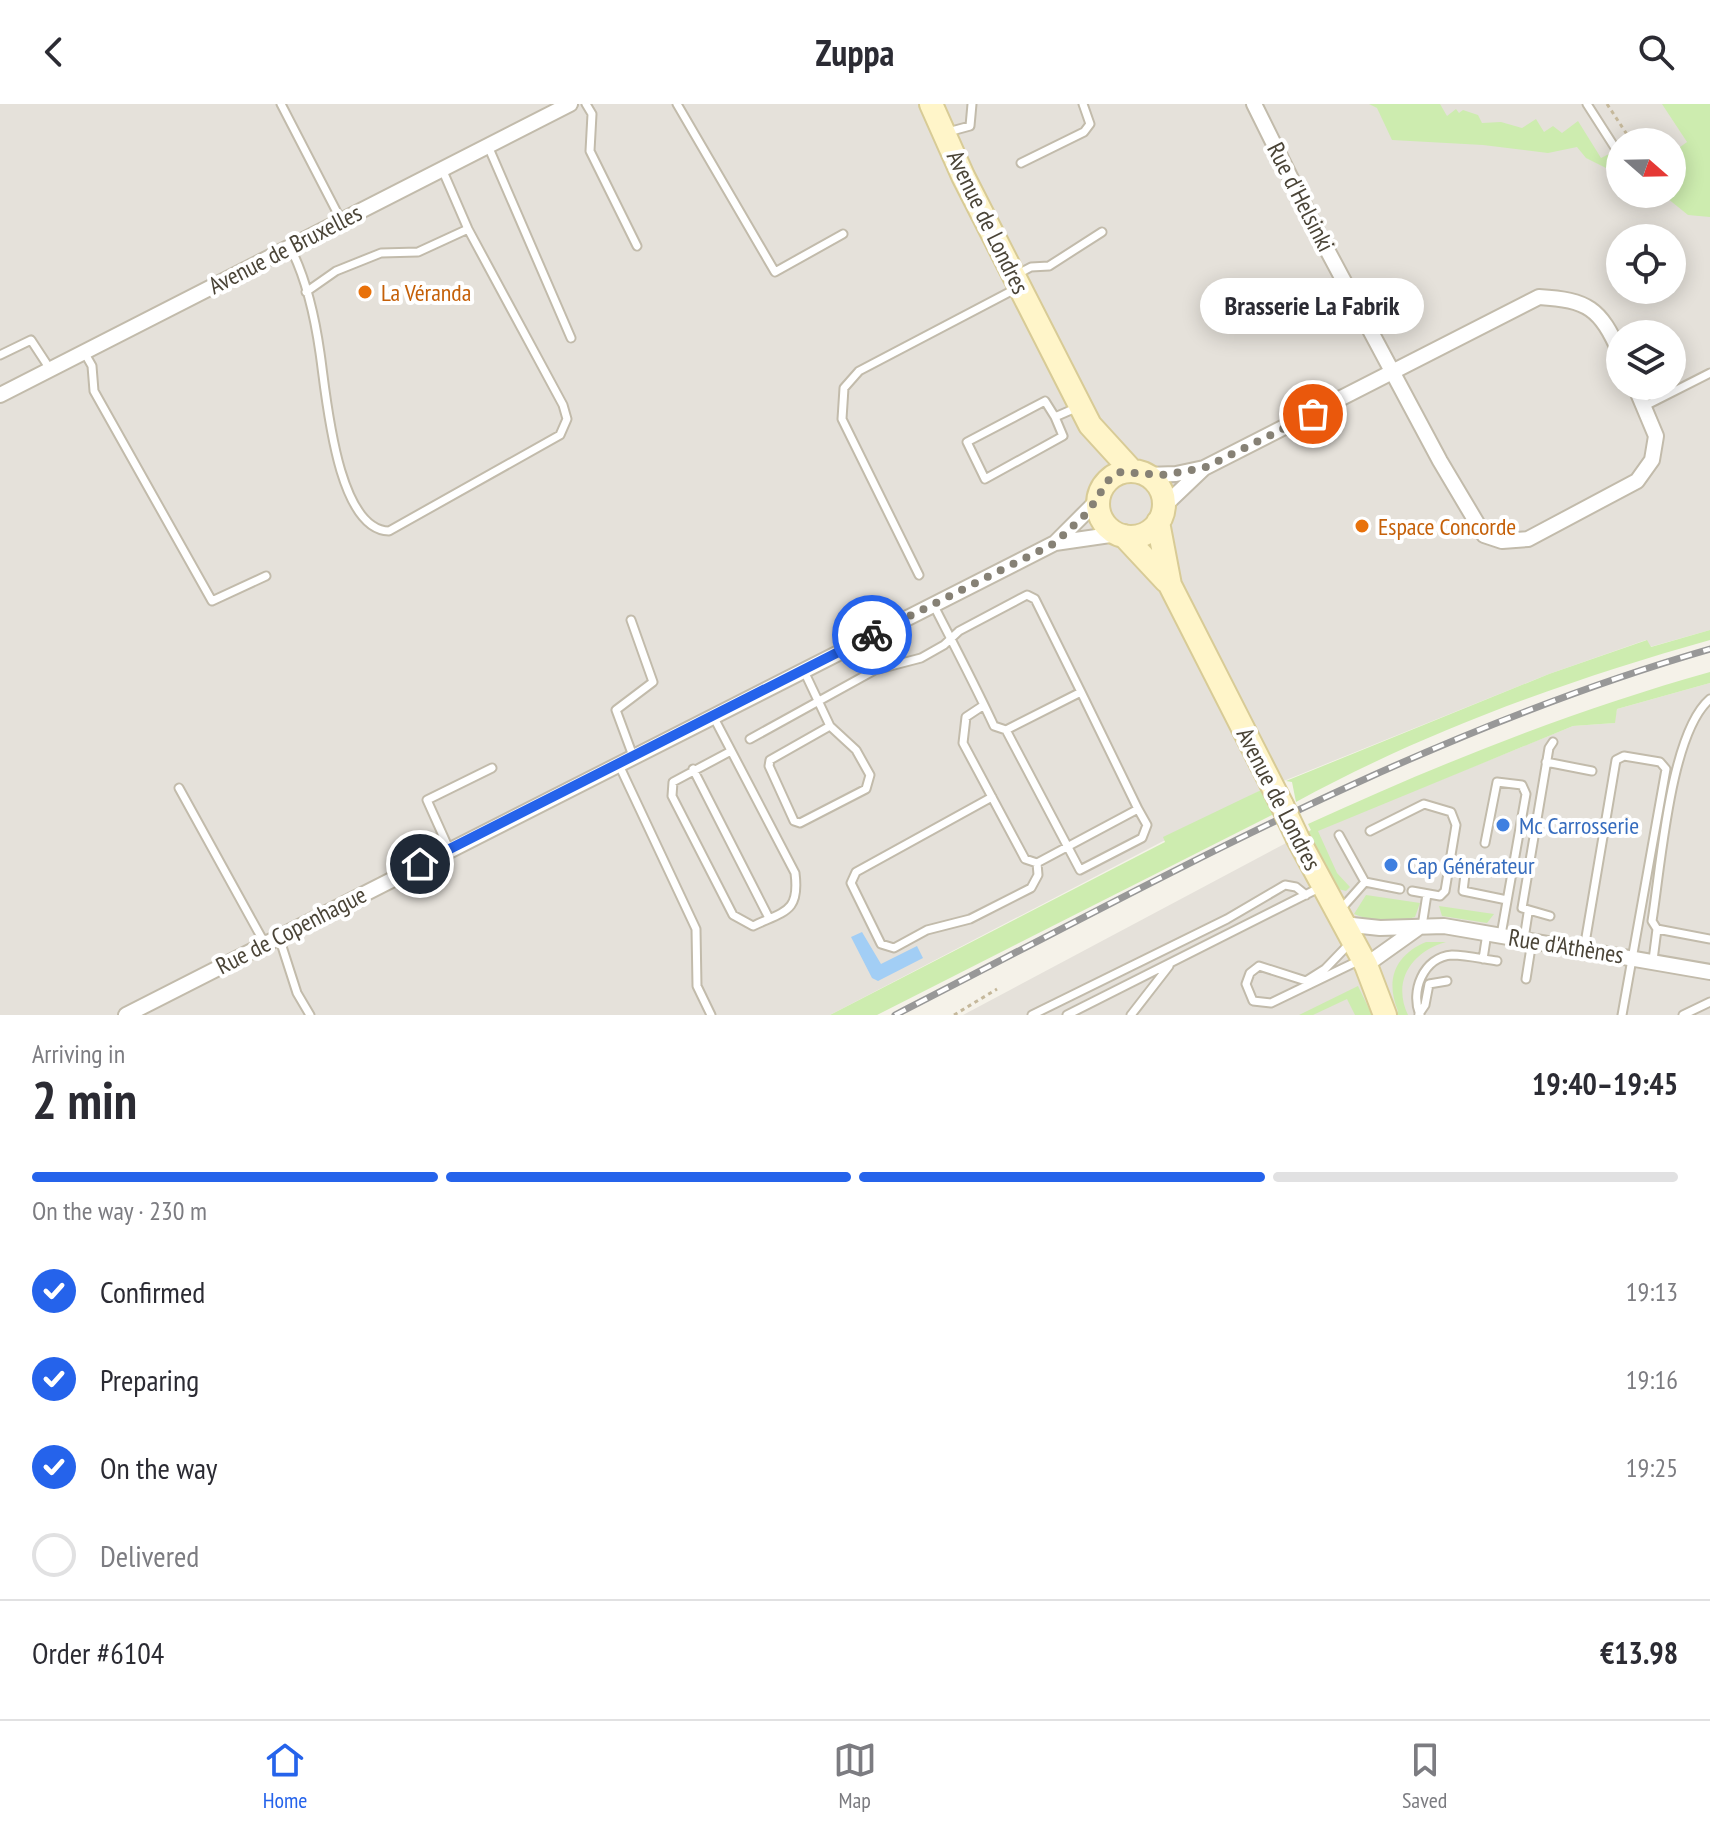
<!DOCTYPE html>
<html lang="en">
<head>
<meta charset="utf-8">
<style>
	body { margin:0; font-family:"PT Sans Narrow",sans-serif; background:#f2f2f3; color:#2b2b33; height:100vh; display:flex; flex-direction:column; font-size:30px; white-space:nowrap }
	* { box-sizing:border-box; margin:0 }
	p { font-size:26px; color:#7c7c81 }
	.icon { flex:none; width:44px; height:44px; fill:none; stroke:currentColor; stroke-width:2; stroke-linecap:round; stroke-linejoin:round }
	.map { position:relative; height:911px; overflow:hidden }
	.details { display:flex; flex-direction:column; background:#fff; flex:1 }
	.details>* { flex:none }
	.needle { width:52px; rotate:110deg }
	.tools { position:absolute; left:1606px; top:24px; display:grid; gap:16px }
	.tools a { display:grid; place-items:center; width:80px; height:80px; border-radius:50%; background:#fff; box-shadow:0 4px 20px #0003; font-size:40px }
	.pin { position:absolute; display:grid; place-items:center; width:68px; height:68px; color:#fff; margin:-34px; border:4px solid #fff; border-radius:50%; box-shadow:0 2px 8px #0007 }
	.courier { position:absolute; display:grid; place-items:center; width:80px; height:80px; margin:-40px; border:6px solid #2563eb; border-radius:50%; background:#fff; color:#222; box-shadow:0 2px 10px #0007 }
	.bubble { position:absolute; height:56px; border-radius:28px; background:#fff; box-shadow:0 4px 20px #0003; font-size:26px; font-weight:600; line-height:56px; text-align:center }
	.overview em { font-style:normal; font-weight:600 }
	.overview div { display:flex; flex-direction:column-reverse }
	.overview { display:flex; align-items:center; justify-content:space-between; height:136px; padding:0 32px }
	h1 { font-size:52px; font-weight:600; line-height:60px }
	.bar { display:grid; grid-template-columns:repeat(4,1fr); gap:12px 8px; align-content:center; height:96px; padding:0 32px }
	.bar i { height:10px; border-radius:6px; background:#e1e1e2 }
	.bar .on { background:#2563eb }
	.bar p { grid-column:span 4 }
	.line { display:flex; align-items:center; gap:20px; padding:0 32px; border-top:2px solid #e1e1e2 }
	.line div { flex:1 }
	ol { padding:0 32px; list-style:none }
	li { display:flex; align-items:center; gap:24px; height:88px }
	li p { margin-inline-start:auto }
	li .icon { padding:8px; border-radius:50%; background:#2563eb; color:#fff; stroke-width:4 }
	li:last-child { color:#7c7c81 }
	li i { width:44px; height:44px; border:4px solid #e1e1e2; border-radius:50% }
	header { display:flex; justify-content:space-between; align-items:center; height:104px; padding:0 32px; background:#fff; font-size:36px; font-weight:600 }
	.menu { display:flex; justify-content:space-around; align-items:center; height:112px; border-top:2px solid #e1e1e2; background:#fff; font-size:22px; color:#7c7c81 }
	.menu a { display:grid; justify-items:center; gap:4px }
	.menu .on { color:#2563eb }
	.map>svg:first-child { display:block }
</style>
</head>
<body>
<header><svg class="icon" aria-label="back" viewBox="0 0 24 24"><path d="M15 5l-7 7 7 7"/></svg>Zuppa<svg class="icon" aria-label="search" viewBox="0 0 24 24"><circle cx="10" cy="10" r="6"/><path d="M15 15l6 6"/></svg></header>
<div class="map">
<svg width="1710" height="911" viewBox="0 0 1710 911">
	<rect width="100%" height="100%" fill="#f5f2e9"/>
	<path fill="#e5e1da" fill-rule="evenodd" d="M0 0H1710V526L1650 543 1646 536 1549 570 1261 686 830 911H0ZM1620 38H1672V90H1620ZM1620 134H1672V186H1620ZM1620 230H1672V282H1620Z
		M1710 579V911H963L1288 738 1573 622 1614 619 1617 605Z"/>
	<path fill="#cdecaf" d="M1369 0H1440L1447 12 1456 5 1459 9 1463 6 1478 11 1482 19 1501 18 1522 24 1536 15 1544 28 1553 22 1562 29 1578 17 1601 54 1611 49 1616 58 1620 56V71L1586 54 1577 43 1548 49 1483 41 1392 36 1377 4Z
		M1662 0H1710V113L1688 111 1662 90H1672V56L1680 51 1676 46 1687 38Z
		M1710 526V536C1568 576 1426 627 1296 698L1292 678 1286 677 1549 570 1647 536 1651 543Z
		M1710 568V579L1617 605 1615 619 1573 622 1318 727 1337 769 1350 783 1346 787 1334 784 1308 728 1311 726 1308 720C1439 660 1571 607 1710 568Z
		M1261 686 1274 710 877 911H830L1165 738 1163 733Z
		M1366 791 1420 799 1415 813C1393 820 1376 819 1354 810Z
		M1439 802 1494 810 1487 819 1442 812Z
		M1426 838H1446C1411 848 1392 877 1408 911H1395L1398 907C1385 876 1395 851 1426 838Z
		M1358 882 1372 911H1355L1347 895 1313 911H1299Z"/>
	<path fill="#a2cef5" d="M862 828 881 860 917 842 923 854 878 877 872 874 851 833Z"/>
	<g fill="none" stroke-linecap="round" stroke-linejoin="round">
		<g stroke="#c2bbab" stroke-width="11">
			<path id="lane" d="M281 0 341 116
				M586 0 592 10 590 47 637 142
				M677 0 775 168 843 130
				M1587 0 1619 50
				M948 28 970 22 972 0
				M488 42 571 234
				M1021 59 1084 28 1090 20 1083 0
				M290 143C306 174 315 214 320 249 326 288 336 426 389 427L560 331 567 315 563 301 468 125 442 65
				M1016 171 1031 163 1049 162 1102 128
				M306 188 336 167 381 149 418 148 468 125
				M84 248 92 262 94 287 212 497 266 472
				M0 251 31 236 50 265
				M1645 302 1710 269
				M1055 313 1063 332 985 375 967 338 1045 297 1055 313 1078 303
				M919 471 842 315 844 284 859 267 1017 184
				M933 500C954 541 975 581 994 622L1006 626 1081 588 1138 705 1037 759 1025 755 963 639 966 613 984 601
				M631 516 653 578 616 606 633 652
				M804 567 830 622 856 646 870 671 866 685 800 719 794 717 769 662 770 656 830 622
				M713 612 795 769C800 808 785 807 753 822L733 811 672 692 673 678 731 647
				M1006 626 1080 766 1142 734 1147 721 1138 705
				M750 635 875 566 921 554 944 541 959 527 1027 491 1035 495 1081 588
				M1546 658 1592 667
				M619 661 696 825 697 882 711 911
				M693 665 769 814
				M179 684 265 840
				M992 693 856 768 851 779 881 840 894 844 927 826 970 815 1031 784 1038 771 1037 759
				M1370 727 1424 700 1451 708 1456 721 1445 787 1440 792 1412 787
				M1339 731 1365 778 1400 785
				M1485 739 1497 678 1522 681 1526 690 1501 831
				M449 745 427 696 492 664
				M1466 762 1463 787 1507 796
				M1341 805 1365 778
				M1550 812 1522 804 1549 644 1553 638
				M1422 822 1427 790
				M1657 825 1710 835
				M279 833 297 889 310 911
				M1524 835 1528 809
				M1351 838 1325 865 1306 877 1259 862 1250 869 1246 880 1253 897 1271 899 1360 856
				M1584 845 1616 656 1624 652 1660 658 1666 665 1622 911
				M1483 855 1487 829
				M1653 856 1657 825 1652 817C1661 762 1670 629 1710 595
				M1526 875 1532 837
				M1419 910 1425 901 1429 880 1447 877
				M1032 911 1227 815 1285 781 1296 783 1306 791
				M1067 911 1321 783
				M1131 911 1169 862
				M1420 911C1410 888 1423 853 1452 851 1466 851 1483 855 1497 857
				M1683 911 1710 898"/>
		</g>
		<g stroke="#c2bbab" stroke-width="18">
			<path id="street" d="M1254 0 1316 125 1440 357 1484 431 1502 437 1528 435 1637 377 1652 356 1656 332 1635 282
				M0 291 570 0
				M1204 364 1539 193C1588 196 1600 204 1620 249
				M1146 371 1176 370 1204 364 1163 403
				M1098 396 1055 439 1117 430
				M1343 820 1380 824 1444 822 1710 868
				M1366 861 1418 824
				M126 911 1055 439"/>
		</g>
		<g stroke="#d8cb96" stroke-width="26">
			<path id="secondary" d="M931 0 963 72 1090 321 1132 367
				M1098 400a33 33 0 1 1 66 0a33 33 0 1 1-66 0Z
				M1158 418 1170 481 1282 701
				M1124 432 1166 477
				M1298 735 1366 861 1385 911"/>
		</g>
		<path stroke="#c5b89b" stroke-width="3" stroke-dasharray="4 4" stroke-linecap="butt" d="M1607 0 1632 38
			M1672 54 1677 51 1674 47
			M954 911 997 885"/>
		<use href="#lane" stroke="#fff" stroke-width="7"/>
		<use href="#street" stroke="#fff" stroke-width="14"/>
		<use href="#secondary" stroke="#fff5c9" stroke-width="22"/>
		<g stroke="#989898" stroke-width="7">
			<path id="rail" d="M895 911C1160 775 1422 628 1710 545"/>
		</g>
		<use href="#rail" stroke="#fff" stroke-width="4" stroke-dasharray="12" stroke-linecap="butt"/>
		<g stroke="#d8cb96" stroke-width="26" stroke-linecap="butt">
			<path id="secondary-bridge" d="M1282 701 1298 735"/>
		</g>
		<use href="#secondary-bridge" stroke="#fff5c9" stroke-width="22"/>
	</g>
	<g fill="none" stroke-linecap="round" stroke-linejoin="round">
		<path stroke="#868175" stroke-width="8" stroke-dasharray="0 14.4" d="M872 531 1055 439 1088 408 1110 374 1121 368 1162 371 1204 364 1313 310"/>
		<path stroke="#2563eb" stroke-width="10" d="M420 760 872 531"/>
	</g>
	<g fill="#e8710a" stroke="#fff" stroke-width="3">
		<circle cx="365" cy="188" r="8"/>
		<circle cx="1362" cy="422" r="8"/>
	</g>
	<g fill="#3f7fe0" stroke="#fff" stroke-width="3">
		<circle cx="1503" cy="721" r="8"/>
		<circle cx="1391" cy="761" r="8"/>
	</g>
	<g text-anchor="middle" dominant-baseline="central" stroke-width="8" stroke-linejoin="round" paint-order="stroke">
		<g font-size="24" fill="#4a4437" stroke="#fff">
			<text transform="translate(1301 93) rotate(63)">Rue d'Helsinki</text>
			<text transform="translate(988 118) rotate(64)">Avenue de Londres</text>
			<text transform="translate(285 145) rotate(-27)">Avenue de Bruxelles</text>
			<text transform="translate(1279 695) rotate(63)">Avenue de Londres</text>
			<text transform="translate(291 826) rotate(-27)">Rue de Copenhague</text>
			<text transform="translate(1566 842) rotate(9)">Rue d'Athènes</text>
		</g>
		<g font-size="24" fill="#c56008" stroke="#fff" text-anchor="start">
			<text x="381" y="188">La Véranda</text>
			<text x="1378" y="422">Espace Concorde</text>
		</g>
		<g font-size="24" fill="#366cbe" stroke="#fff" text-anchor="start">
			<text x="1519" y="721">Mc Carrosserie</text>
			<text x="1407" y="761">Cap Générateur</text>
		</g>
	</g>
</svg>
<div class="tools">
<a><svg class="needle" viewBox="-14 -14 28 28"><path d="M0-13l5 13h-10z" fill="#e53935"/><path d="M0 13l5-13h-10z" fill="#7c7c81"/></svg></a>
<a><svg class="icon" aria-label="locate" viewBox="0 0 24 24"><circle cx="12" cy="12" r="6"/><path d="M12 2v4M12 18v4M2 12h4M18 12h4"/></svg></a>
<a><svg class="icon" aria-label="layers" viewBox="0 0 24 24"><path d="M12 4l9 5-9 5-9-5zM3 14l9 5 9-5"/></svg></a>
</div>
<div class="pin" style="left:1313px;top:310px;background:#ea580c"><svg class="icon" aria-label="bag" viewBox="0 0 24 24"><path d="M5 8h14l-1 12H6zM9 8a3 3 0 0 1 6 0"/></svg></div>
<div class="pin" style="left:420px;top:760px;background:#1f2937"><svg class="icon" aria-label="home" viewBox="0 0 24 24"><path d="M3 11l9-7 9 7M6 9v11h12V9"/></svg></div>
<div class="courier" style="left:872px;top:531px"><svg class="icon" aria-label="bike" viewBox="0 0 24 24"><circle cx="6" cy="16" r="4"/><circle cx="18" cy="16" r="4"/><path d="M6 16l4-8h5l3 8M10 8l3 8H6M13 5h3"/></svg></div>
<div class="bubble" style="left:1200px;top:174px;width:224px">Brasserie La Fabrik</div>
</div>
<section class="details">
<div class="overview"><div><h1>2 min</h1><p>Arriving in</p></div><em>19:40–19:45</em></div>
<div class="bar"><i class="on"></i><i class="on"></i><i class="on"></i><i></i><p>On the way · 230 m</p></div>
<ol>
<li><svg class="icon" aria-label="check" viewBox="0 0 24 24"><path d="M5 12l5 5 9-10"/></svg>Confirmed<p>19:13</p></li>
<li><svg class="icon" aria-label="check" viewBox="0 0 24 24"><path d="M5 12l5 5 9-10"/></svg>Preparing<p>19:16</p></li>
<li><svg class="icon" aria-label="check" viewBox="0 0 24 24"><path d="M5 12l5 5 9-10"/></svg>On the way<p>19:25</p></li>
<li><i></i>Delivered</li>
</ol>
<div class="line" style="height:104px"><div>Order #6104</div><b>€13.98</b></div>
</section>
<nav class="menu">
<a class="on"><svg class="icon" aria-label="home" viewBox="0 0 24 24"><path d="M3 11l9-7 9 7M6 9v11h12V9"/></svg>Home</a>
<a><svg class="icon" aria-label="map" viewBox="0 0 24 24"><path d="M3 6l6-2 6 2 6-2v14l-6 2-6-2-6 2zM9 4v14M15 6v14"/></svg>Map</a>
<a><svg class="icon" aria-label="saved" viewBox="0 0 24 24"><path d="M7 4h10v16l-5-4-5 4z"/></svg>Saved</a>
</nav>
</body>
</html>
